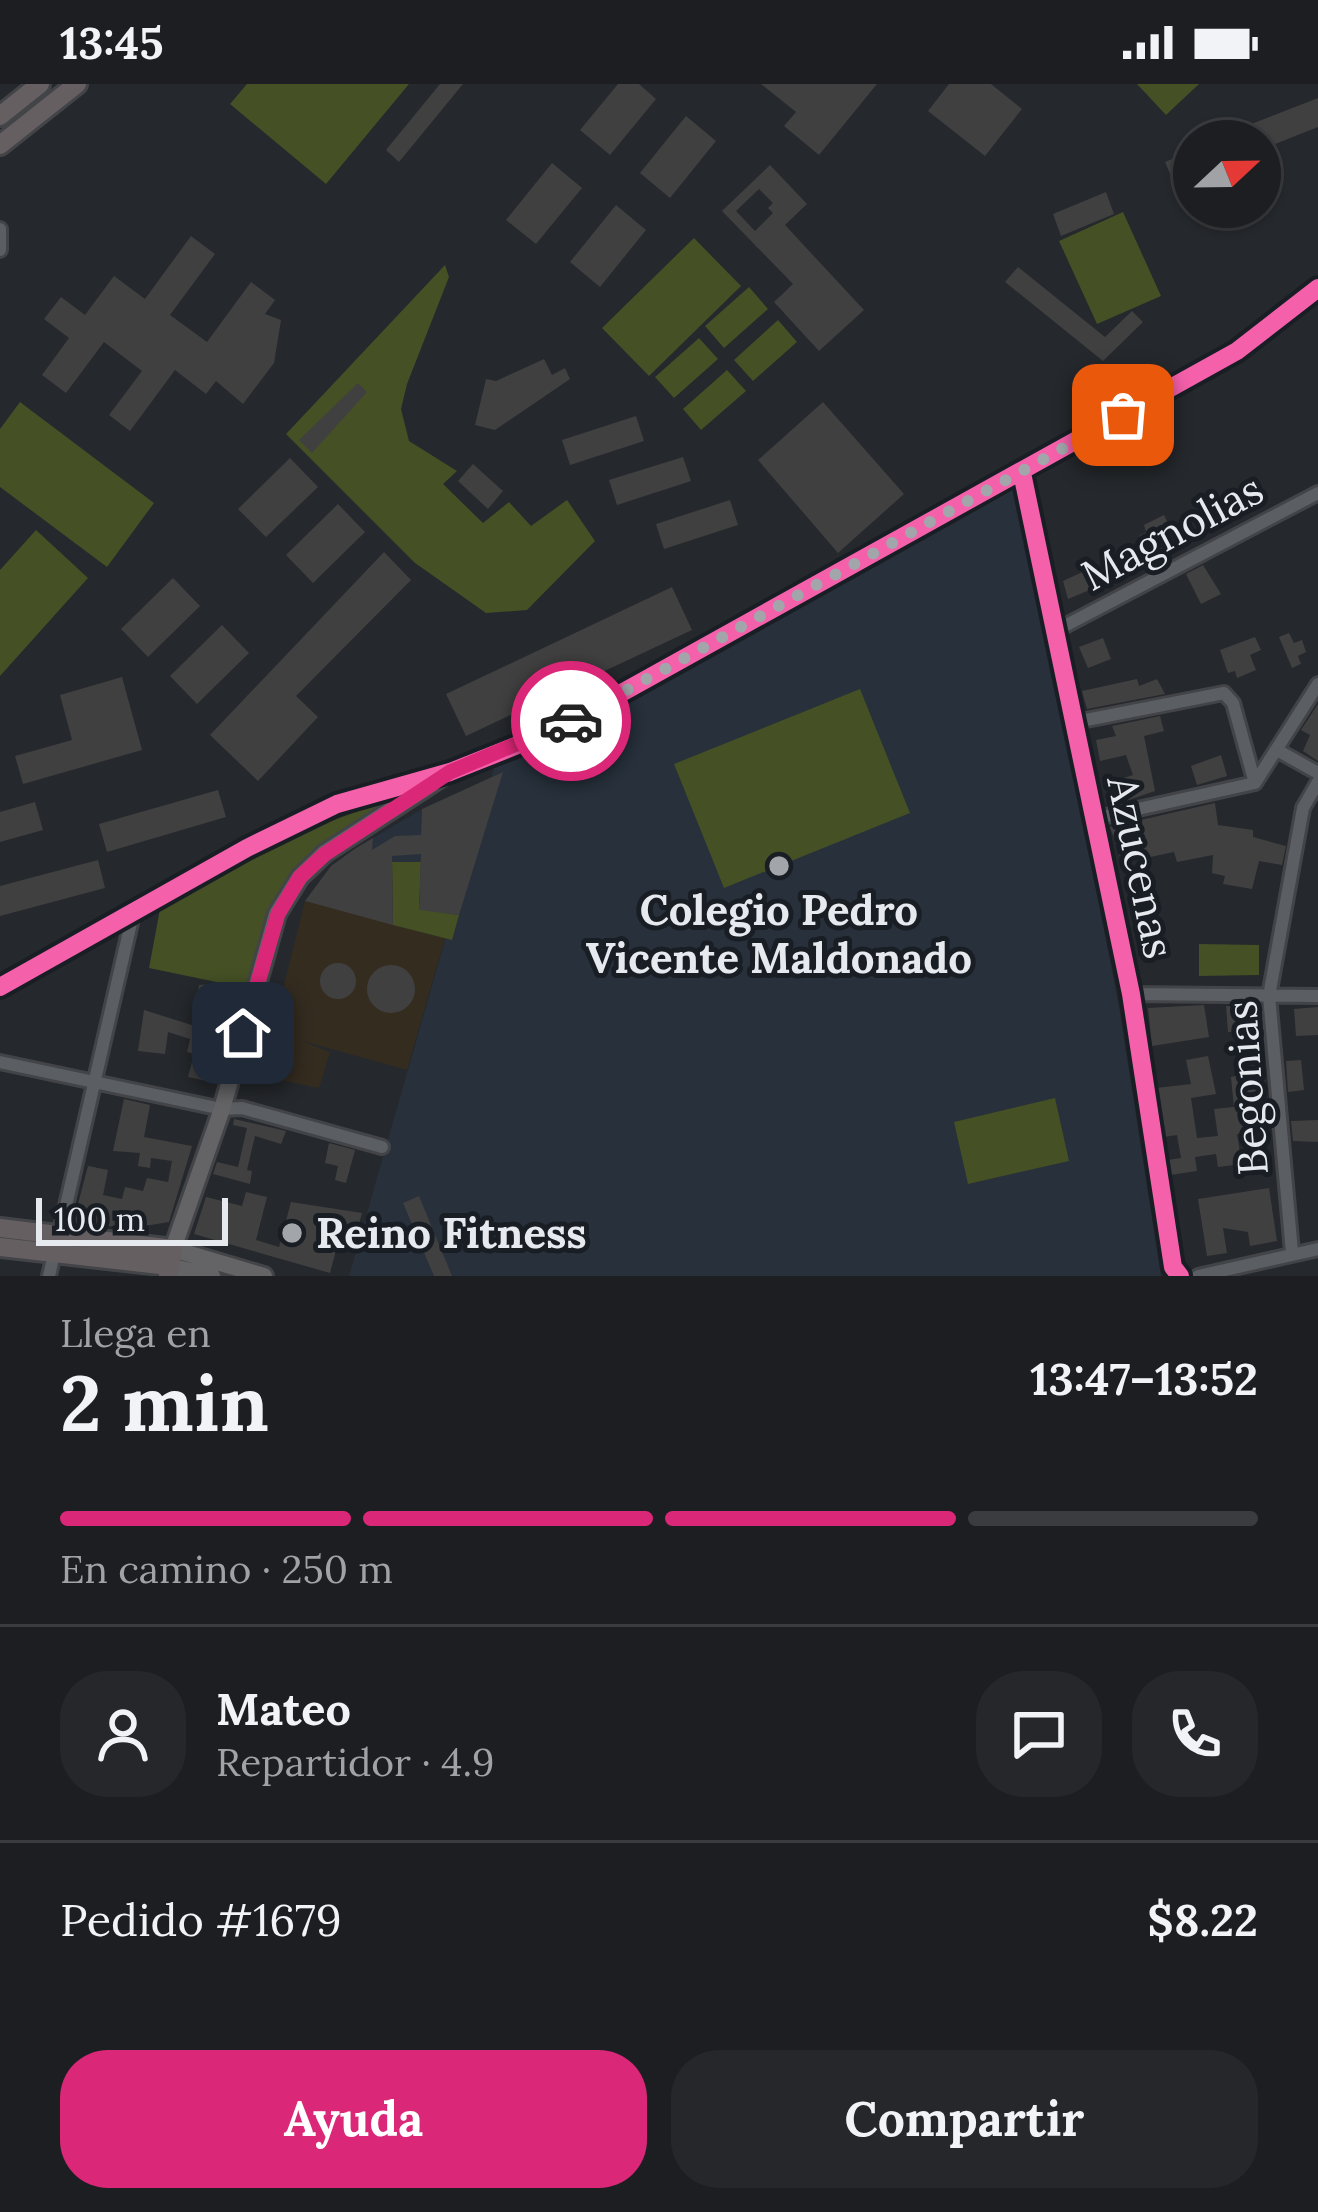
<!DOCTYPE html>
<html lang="es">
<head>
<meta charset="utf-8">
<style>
	body { margin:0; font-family:Lora,serif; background:#25272a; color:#f1f3f6; height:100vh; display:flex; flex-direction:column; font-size:45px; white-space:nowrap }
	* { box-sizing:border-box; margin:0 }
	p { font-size:39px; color:#a0a2a5 }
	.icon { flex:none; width:66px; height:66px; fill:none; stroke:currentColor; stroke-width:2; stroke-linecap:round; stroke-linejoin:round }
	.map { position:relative; height:1192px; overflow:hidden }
	.drawer { display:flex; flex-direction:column; background:#1c1e21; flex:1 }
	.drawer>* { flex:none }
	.needle { width:78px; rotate:68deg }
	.controls { position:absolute; left:1173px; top:36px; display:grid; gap:24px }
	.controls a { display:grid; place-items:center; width:108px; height:108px; border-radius:50%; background:#1c1e21; box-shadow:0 3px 9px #0004,0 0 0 3px #3a3c3f; font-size:60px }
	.scale { position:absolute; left:36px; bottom:30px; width:192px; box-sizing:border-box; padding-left:12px; border:6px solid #e6eaef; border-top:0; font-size:33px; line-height:42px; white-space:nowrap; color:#e6eaef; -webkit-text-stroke:9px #191e25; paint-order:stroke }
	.pin { position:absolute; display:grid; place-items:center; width:102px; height:102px; color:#fff; margin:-51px; border-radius:24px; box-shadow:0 6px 18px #0006 }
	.courier { position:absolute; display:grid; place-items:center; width:120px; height:120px; margin:-60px; border:9px solid #db2777; border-radius:50%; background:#fff; color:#222; box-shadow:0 3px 15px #0007 }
	.head em { font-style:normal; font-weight:700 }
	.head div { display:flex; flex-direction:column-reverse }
	.head { display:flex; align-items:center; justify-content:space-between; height:204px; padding:0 60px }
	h1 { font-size:78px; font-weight:700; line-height:90px }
	.bar { display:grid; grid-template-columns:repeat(4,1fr); gap:18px 12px; align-content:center; height:144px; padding:0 60px }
	.bar i { height:15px; border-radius:9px; background:#3a3c3f }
	.bar .active { background:#db2777 }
	.bar p { grid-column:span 4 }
	.line { display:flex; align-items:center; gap:30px; padding:0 60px; border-top:3px solid #3a3c3f }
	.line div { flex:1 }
	.round { display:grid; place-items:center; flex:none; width:126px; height:126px; border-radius:48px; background:#25272a }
	.cta { display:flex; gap:24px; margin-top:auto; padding:24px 60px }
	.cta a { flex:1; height:138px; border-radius:48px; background:#db2777; color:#fff; font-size:48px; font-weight:700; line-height:138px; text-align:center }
	.cta a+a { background:#25272a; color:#f1f3f6 }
	.status { display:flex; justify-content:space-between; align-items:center; height:84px; padding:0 60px; background:#1c1e21; direction:ltr }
	.status svg { height:33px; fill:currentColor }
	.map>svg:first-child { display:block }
</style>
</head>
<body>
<div class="status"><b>13:45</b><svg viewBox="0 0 49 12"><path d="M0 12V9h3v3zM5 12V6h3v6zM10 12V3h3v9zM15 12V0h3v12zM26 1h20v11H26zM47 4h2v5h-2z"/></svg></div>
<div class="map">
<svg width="1318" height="1192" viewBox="0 0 1318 1192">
	<rect width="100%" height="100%" fill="#25282c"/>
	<path fill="#27303b" d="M1017 401 1119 923 1161 1192H349L494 684Z
		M422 725 421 778 370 779 373 754Z"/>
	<path fill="#352c20" d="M305 817 445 854 407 986 299 956 330 968 319 1004 240 988 253 944 272 949Z"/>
	<path fill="#455025" d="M247 0H409L326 100 230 20Z
		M1137 0H1199L1166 31Z
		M1123 128 1161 212 1097 240 1059 157Z
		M694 154 741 202 649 292 602 244Z
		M445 181 449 193 407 300 401 325 409 357 457 387 443 400 483 439 509 418 531 442 567 416 595 457 527 526 486 529 415 479 286 350Z
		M749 203 768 225 724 264 705 242Z
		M778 236 797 258 753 297 734 276Z
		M699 254 718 275 674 314 655 293Z
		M727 286 746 307 701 346 683 325Z
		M20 318 154 419 107 483 0 403V345Z
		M36 446 88 494 0 592V486Z
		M860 605 910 729 724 804 674 680Z
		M410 708 322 761 296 790 250 905 149 884 160 825 274 758Z
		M392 778H421L419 825 459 831 452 856 393 841Z
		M1199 860 1259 861V891L1199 892Z
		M1055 1014 1069 1077 968 1100 954 1038Z"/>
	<path fill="#404041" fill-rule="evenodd" d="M440 0H463L399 78 386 66Z
		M618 0H639L656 15 610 71 580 46Z
		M761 0H877L819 71 784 42 796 28Z
		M949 0H991L1022 25 985 72 928 27Z
		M1318 14V43L1260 66V57H1246L1241 44Z
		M686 32 716 57 670 114 640 89Z
		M1194 66V96L1176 104 1165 78Z
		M552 79 582 104 536 160 506 136Z
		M770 81 807 120 785 141 864 226 819 267 774 218 793 200 722 127ZM759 105 773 119 768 124 773 129 755 147 736 127Z
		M1106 108 1114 130 1061 152 1053 130Z
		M616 121 646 146 600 203 570 178Z
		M191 152 215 170 170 231 207 258 251 198 275 216 265 230 281 236 274 279 243 320 216 297 206 310 175 286 130 347 109 331 142 287 104 258 66 309 42 291 69 254 44 235 61 213 85 231 114 192 145 215Z
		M1018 183 1105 253 1132 227 1143 238 1103 277 1005 198Z
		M544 275 552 291 565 284 570 295 495 346 475 341 486 295 496 297Z
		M358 299 367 308 312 369 299 356Z
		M823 318 904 410 838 469 758 376Z
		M636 332 644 357 570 381 562 356Z
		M683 373 691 397 617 421 609 396Z
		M290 374 318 403 266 453 238 425Z
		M473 380 503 407 488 425 458 397Z
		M730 416 738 441 664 465 656 440Z
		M338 420 365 448 313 499 286 471Z
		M1164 431 1179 463 1152 475 1139 452 1146 448 1144 441Z
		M384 468 411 496 296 612 318 633 258 697 210 651Z
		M1203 481 1221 510 1201 520 1186 490Z
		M1089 485 1097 503 1068 515 1063 497Z
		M173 494 200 522 148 573 121 545Z
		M672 503 692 546 466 652 446 610Z
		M222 541 249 569 197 620 170 592Z
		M1289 549 1294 559 1302 556 1306 568 1298 572 1301 580 1292 584 1279 553Z
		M1255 553 1261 566 1250 571 1256 586 1237 594 1235 587 1228 589 1220 566Z
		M1103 554 1111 575 1088 584 1079 563Z
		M122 593 142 666 23 700 15 672 72 656 60 611Z
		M1137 595 1139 602 1157 595 1165 610 1087 625 1082 607Z
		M1318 620V677L1303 667 1310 651 1301 646Z
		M1160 632 1164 647 1144 652 1155 707 1123 718 1112 698 1133 691 1126 671 1100 677 1096 656 1116 652 1112 642Z
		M1221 671 1227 692 1197 701 1191 682Z
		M503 688 459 831 419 826 421 770 392 772 393 841 305 817 331 782 356 764 373 754 372 766 395 752 421 751 422 725Z
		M218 706 226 733 107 768 99 740Z
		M35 718 43 746 0 758V728Z
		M1215 719 1218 741 1253 746V753L1286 762 1282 781 1259 777 1252 805 1223 800 1225 792 1212 789 1213 771 1177 778 1174 768 1122 779 1110 743Z
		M98 776 105 804 0 832V802Z
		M320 897a18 18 0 1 1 36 0a18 18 0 1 1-36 0Z
		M367 905a24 24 0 1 1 48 0a24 24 0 1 1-48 0Z
		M220 899 242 905 216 999 188 993 194 970 187 968 190 955 168 948 165 970 138 967 144 926 198 943 205 916 197 913 199 901Z
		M1204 921 1209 953 1152 962 1148 924Z
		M1226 922H1259L1268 1046 1237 1050 1242 1080 1218 1083 1216 1070 1195 1073 1197 1087 1170 1091 1167 1076 1181 1074 1177 1051 1164 1053 1156 1004 1191 1000 1186 976 1208 972 1216 1010 1191 1014 1197 1054 1218 1052 1214 1025 1234 1023 1231 993 1241 991 1238 967 1246 965 1243 947 1228 948Z
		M1318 923V951L1296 952 1294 925Z
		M1301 976 1304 1006 1288 1008 1286 977Z
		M124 1015 150 1021 144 1053 192 1062 169 1138 133 1144 73 1139 88 1082 108 1086 103 1111 122 1115 125 1103 143 1107 147 1094 168 1098 172 1077 151 1074 150 1084 138 1082 140 1069 113 1067Z
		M234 1035 286 1047 281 1060 255 1052 247 1086 252 1087 250 1100 213 1090 217 1078 238 1083 247 1044 233 1041Z
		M1318 1036V1058L1293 1057 1291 1037Z
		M329 1059 355 1066 346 1099 335 1096 338 1082 325 1079Z
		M1269 1104 1277 1157 1250 1162 1248 1148 1223 1144 1227 1169 1207 1172 1198 1115Z
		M246 1108 267 1113 256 1156 279 1163 291 1118 362 1129 356 1151 341 1147 330 1189 194 1150 206 1113 242 1122Z
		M419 1112 452 1192H434L403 1119Z"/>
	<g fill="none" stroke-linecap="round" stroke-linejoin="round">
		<g stroke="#424448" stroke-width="18">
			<path id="street" d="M0 145V166
				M1022 389 1131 910 1173 1183 1180 1192
				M1057 546 1318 409
				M1076 638 1224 609 1233 619 1255 699
				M1277 666 1318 689
				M1093 735 1255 699 1318 600
				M0 903 247 764 337 720 437 691
				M1131 910 1318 912
				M0 978 222 1025 242 1024 382 1063
				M59 1152 134 826
				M1292 1168 1269 912 1303 724 1318 698
				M49 1192 54 1170
				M1198 1192 1318 1165"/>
		</g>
		<g stroke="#424448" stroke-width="22">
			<path id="secondary" d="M169 1182 212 1192
				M264 1192 173 1165 222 1025 277 830 300 793 325 769 450 688 553 647 1022 389 1237 267 1318 204"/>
		</g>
		<g stroke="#424448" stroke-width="24">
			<path id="primary" d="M0 32 40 0
				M0 61 77 0
				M0 1144 173 1165 168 1192
				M0 1163 169 1182"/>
		</g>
		<use href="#street" stroke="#5b5e62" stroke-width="12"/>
		<use href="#secondary" stroke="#646365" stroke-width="16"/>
		<use href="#primary" stroke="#655f62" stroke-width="18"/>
		<g stroke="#191e25" stroke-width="26">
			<path id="cycleway" d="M1022 389 1131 910 1173 1183 1180 1192
				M0 903 247 764 337 720 450 688 553 647 1237 267 1318 204"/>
		</g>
		<use href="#cycleway" stroke="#f560ab" stroke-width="18"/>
	</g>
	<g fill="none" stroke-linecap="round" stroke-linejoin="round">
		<path stroke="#a2a6ab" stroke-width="12" stroke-dasharray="0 21.6" d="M571 637 1123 331"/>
		<path stroke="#db2777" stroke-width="15" d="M243 949 278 830 300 793 325 770 450 688 571 637"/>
	</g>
	<g fill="#a2a6ab" stroke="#191e25" stroke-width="4.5">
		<circle cx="779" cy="782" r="12"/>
		<circle cx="292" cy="1149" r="12"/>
	</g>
	<g text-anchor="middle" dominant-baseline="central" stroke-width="10" stroke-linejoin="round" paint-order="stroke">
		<g font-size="42" fill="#e6eaef" stroke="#191e25">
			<text transform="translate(1172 448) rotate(-28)">Magnolias</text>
			<text transform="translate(1141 783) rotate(78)">Azucenas</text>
			<text transform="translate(1247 1004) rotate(-94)">Begonias</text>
		</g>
		<g font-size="42" font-weight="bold" fill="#e6eaef" stroke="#191e25">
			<text x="779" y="826">Colegio Pedro<tspan x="779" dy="48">Vicente Maldonado</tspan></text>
			<text x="316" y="1149" text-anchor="start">Reino Fitness</text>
		</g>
	</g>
</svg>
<div class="controls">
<a><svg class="needle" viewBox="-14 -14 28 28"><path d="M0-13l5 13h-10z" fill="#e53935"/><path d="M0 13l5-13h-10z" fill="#a0a2a5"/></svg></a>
</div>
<div class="scale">100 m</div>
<div class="pin" style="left:1123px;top:331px;background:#ea580c"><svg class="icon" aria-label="bag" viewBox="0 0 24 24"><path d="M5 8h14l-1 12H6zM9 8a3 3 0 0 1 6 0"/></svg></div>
<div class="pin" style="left:243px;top:949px;background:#1f2937"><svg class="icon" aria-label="home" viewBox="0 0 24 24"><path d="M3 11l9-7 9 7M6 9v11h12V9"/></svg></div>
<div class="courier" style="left:571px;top:637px"><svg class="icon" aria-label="car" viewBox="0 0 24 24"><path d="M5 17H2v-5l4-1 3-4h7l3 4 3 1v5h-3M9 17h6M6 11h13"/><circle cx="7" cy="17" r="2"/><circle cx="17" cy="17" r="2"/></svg></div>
</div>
<section class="drawer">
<div class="head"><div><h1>2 min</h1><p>Llega en</p></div><em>13:47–13:52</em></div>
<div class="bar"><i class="active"></i><i class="active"></i><i class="active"></i><i></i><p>En camino · 250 m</p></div>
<div class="line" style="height:216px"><a class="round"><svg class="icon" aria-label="person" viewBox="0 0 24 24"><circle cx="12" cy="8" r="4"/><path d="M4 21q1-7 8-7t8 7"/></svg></a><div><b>Mateo</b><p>Repartidor · 4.9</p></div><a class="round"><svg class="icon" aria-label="chat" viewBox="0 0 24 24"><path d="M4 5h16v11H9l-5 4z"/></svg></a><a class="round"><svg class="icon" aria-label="phone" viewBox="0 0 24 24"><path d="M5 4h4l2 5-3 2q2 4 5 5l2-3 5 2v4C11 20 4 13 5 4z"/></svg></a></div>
<div class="line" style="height:156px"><div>Pedido #1679</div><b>$8.22</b></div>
<div class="cta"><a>Ayuda</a><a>Compartir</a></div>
</section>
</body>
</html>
